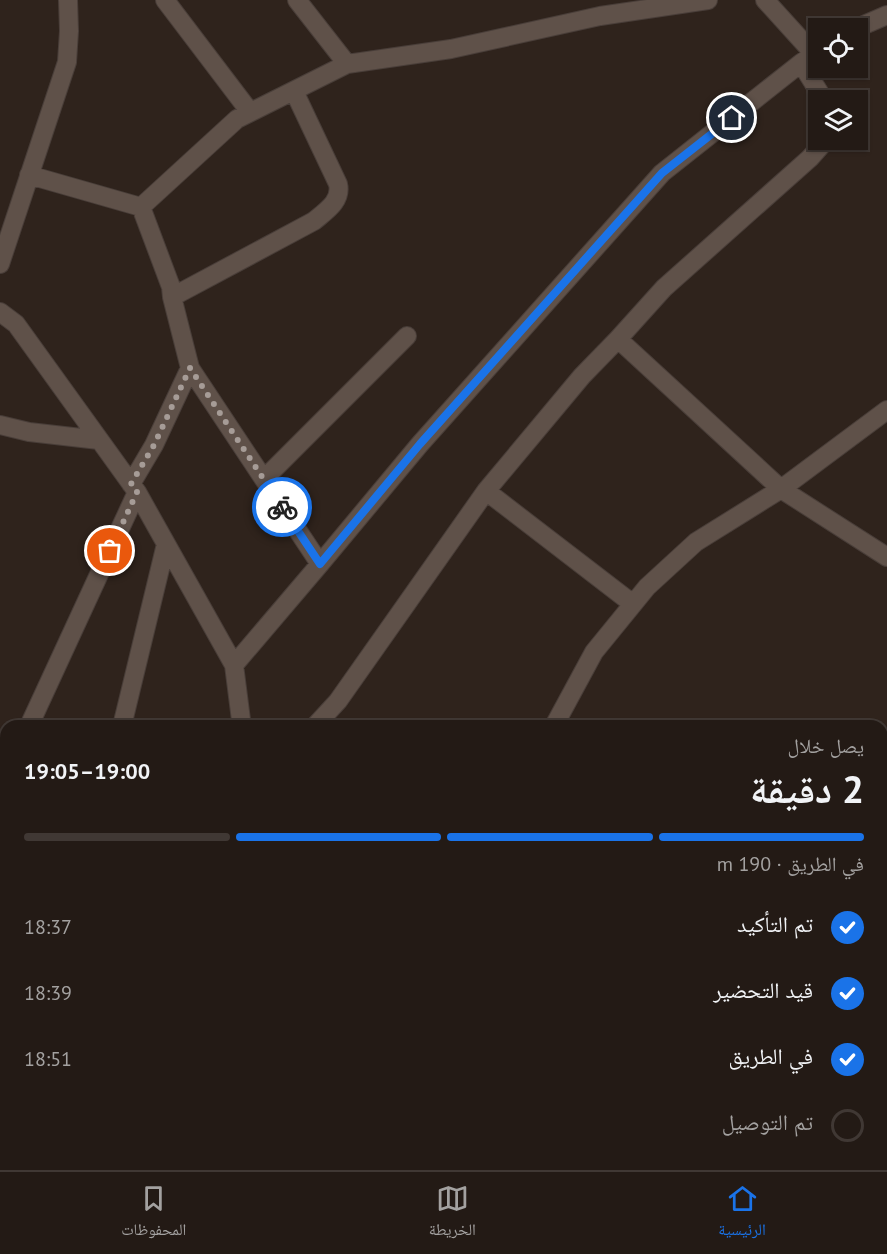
<!DOCTYPE html>
<html lang="ar">
<head>
<meta charset="utf-8">
<style>
	body { margin:0; font-family:"PT Sans","Noto Naskh Arabic",sans-serif; background:#2b231e; color:#f1f3f6; direction:rtl; height:100vh; display:flex; flex-direction:column; font-size:22px; white-space:nowrap }
	* { box-sizing:border-box; margin:0 }
	p { font-size:20px; color:#a3a1a0 }
	.icon { flex:none; width:33px; height:33px; fill:none; stroke:currentColor; stroke-width:2; stroke-linecap:round; stroke-linejoin:round }
	.map { position:relative; flex:1; overflow:hidden; direction:ltr }
	.side { position:absolute; left:0px; top:720px; width:888px; height:450px; display:flex; flex-direction:column; background:#231a15; border-radius:18px 18px 0 0; box-shadow:0 2px 4px #0004,0 0 0 2px #403834; direction:rtl }
	.side>* { flex:none }
	.buttons { position:absolute; left:808px; top:18px; display:grid; gap:12px }
	.buttons a { display:grid; place-items:center; width:60px; height:60px; border-radius:0px; background:#231a15; box-shadow:0 2px 4px #0004,0 0 0 2px #403834; font-size:30px }
	.pin { position:absolute; display:grid; place-items:center; width:51px; height:51px; color:#fff; margin:-26px; border:3px solid #fff; border-radius:50%; box-shadow:0 2px 6px #0007 }
	.courier { position:absolute; display:grid; place-items:center; width:60px; height:60px; margin:-30px; border:4px solid #1a73e8; border-radius:50%; background:#fff; color:#222; box-shadow:0 2px 8px #0007 }
	.summary em { font-style:normal; font-weight:700 }
	.summary div { display:flex; flex-direction:column-reverse }
	.summary { display:flex; align-items:center; justify-content:space-between; height:102px; padding:0 24px }
	h1 { font-size:39px; font-weight:700; line-height:45px }
	.bar { display:grid; grid-template-columns:repeat(4,1fr); gap:9px 6px; align-content:center; height:72px; padding:0 24px }
	.bar i { height:8px; border-radius:4px; background:#403834 }
	.bar .selected { background:#1a73e8 }
	.bar p { grid-column:span 4 }
	ol { padding:0 24px; list-style:none }
	li { display:flex; align-items:center; gap:18px; height:66px }
	li p { margin-inline-start:auto }
	li .icon { padding:6px; border-radius:50%; background:#1a73e8; color:#fff; stroke-width:4 }
	li:last-child { color:#a3a1a0 }
	li i { width:33px; height:33px; border:3px solid #403834; border-radius:50% }
	.dock { display:flex; justify-content:space-around; align-items:center; height:84px; border-top:2px solid #403834; background:#231a15; font-size:16px; color:#a3a1a0 }
	.dock a { display:grid; justify-items:center; gap:3px }
	.dock .selected { color:#1a73e8 }
	.map>svg:first-child { display:block }
</style>
</head>
<body>
<div class="map">
<svg width="887" height="1170" viewBox="0 0 887 1170">
	<rect width="100%" height="100%" fill="#2f231c"/>
	<g fill="none" stroke-linecap="round" stroke-linejoin="round">
		<g stroke="#493e39" stroke-width="20">
			<path id="minor" d="M165 0 250 112
				M297 0 347 64
				M765 0 814 54
				M857 28 887 15
				M801 63 824 100
				M29 175 141 207 237 119 347 64 451 49 600 16 708 0
				M0 264 67 62 69 31 68 0
				M172 297 314 221C326 211 342 201 338 184L294 91
				M0 312 16 324 137 492 234 665 241 720 240 726
				M618 339 664 288 810 158 826 140
				M190 368 320 564
				M0 425 29 432 99 440
				M264 479 407 336
				M131 484 154 445 190 368 172 297 171 287 141 207
				M486 491 633 604
				M234 665 320 564 420 444 662 173 801 63 819 51
				M29 726 137 492
				M122 726 166 544
				M315 726 338 701 486 491 582 376 618 339 781 489 887 557
				M554 726 594 652 647 587 696 542 781 489 887 410
				M0 791 6 777
				M0 826 6 829
				M882 962 887 964
				M0 979 6 971
				M882 1051 887 1039
				M0 1079 6 1080
				M495 1164 503 1170
				M119 1170 120 1164
				M832 1170 834 1164"/>
		</g>
		<use href="#minor" stroke="#5f5149" stroke-width="18"/>
	</g>
	<g fill="none" stroke-linecap="round" stroke-linejoin="round">
		<path stroke="#a69c97" stroke-width="6" stroke-dasharray="0 10.8" d="M110 551 137 492 131 484 154 445 190 368 282 507"/>
		<path stroke="#1a73e8" stroke-width="8" d="M282 507 320 564 420 444 662 173 732 118"/>
	</g>
</svg>
<div class="buttons">
<a><svg class="icon" aria-label="locate" viewBox="0 0 24 24"><circle cx="12" cy="12" r="6"/><path d="M12 2v4M12 18v4M2 12h4M18 12h4"/></svg></a>
<a><svg class="icon" aria-label="layers" viewBox="0 0 24 24"><path d="M12 4l9 5-9 5-9-5zM3 14l9 5 9-5"/></svg></a>
</div>
<div class="pin" style="left:110px;top:551px;background:#ea580c"><svg class="icon" aria-label="bag" viewBox="0 0 24 24"><path d="M5 8h14l-1 12H6zM9 8a3 3 0 0 1 6 0"/></svg></div>
<div class="pin" style="left:732px;top:118px;background:#1f2937"><svg class="icon" aria-label="home" viewBox="0 0 24 24"><path d="M3 11l9-7 9 7M6 9v11h12V9"/></svg></div>
<div class="courier" style="left:282px;top:507px"><svg class="icon" aria-label="bike" viewBox="0 0 24 24"><circle cx="6" cy="16" r="4"/><circle cx="18" cy="16" r="4"/><path d="M6 16l4-8h5l3 8M10 8l3 8H6M13 5h3"/></svg></div>
<section class="side">
<div class="summary"><div><h1>2 دقيقة</h1><p>يصل خلال</p></div><em>19:00–19:05</em></div>
<div class="bar"><i class="selected"></i><i class="selected"></i><i class="selected"></i><i></i><p>في الطريق · 190 m</p></div>
<ol>
<li><svg class="icon" aria-label="check" viewBox="0 0 24 24"><path d="M5 12l5 5 9-10"/></svg>تم التأكيد<p>18:37</p></li>
<li><svg class="icon" aria-label="check" viewBox="0 0 24 24"><path d="M5 12l5 5 9-10"/></svg>قيد التحضير<p>18:39</p></li>
<li><svg class="icon" aria-label="check" viewBox="0 0 24 24"><path d="M5 12l5 5 9-10"/></svg>في الطريق<p>18:51</p></li>
<li><i></i>تم التوصيل</li>
</ol>
</section>
</div>
<nav class="dock">
<a class="selected"><svg class="icon" aria-label="home" viewBox="0 0 24 24"><path d="M3 11l9-7 9 7M6 9v11h12V9"/></svg>الرئيسية</a>
<a><svg class="icon" aria-label="map" viewBox="0 0 24 24"><path d="M3 6l6-2 6 2 6-2v14l-6 2-6-2-6 2zM9 4v14M15 6v14"/></svg>الخريطة</a>
<a><svg class="icon" aria-label="saved" viewBox="0 0 24 24"><path d="M7 4h10v16l-5-4-5 4z"/></svg>المحفوظات</a>
</nav>
</body>
</html>
